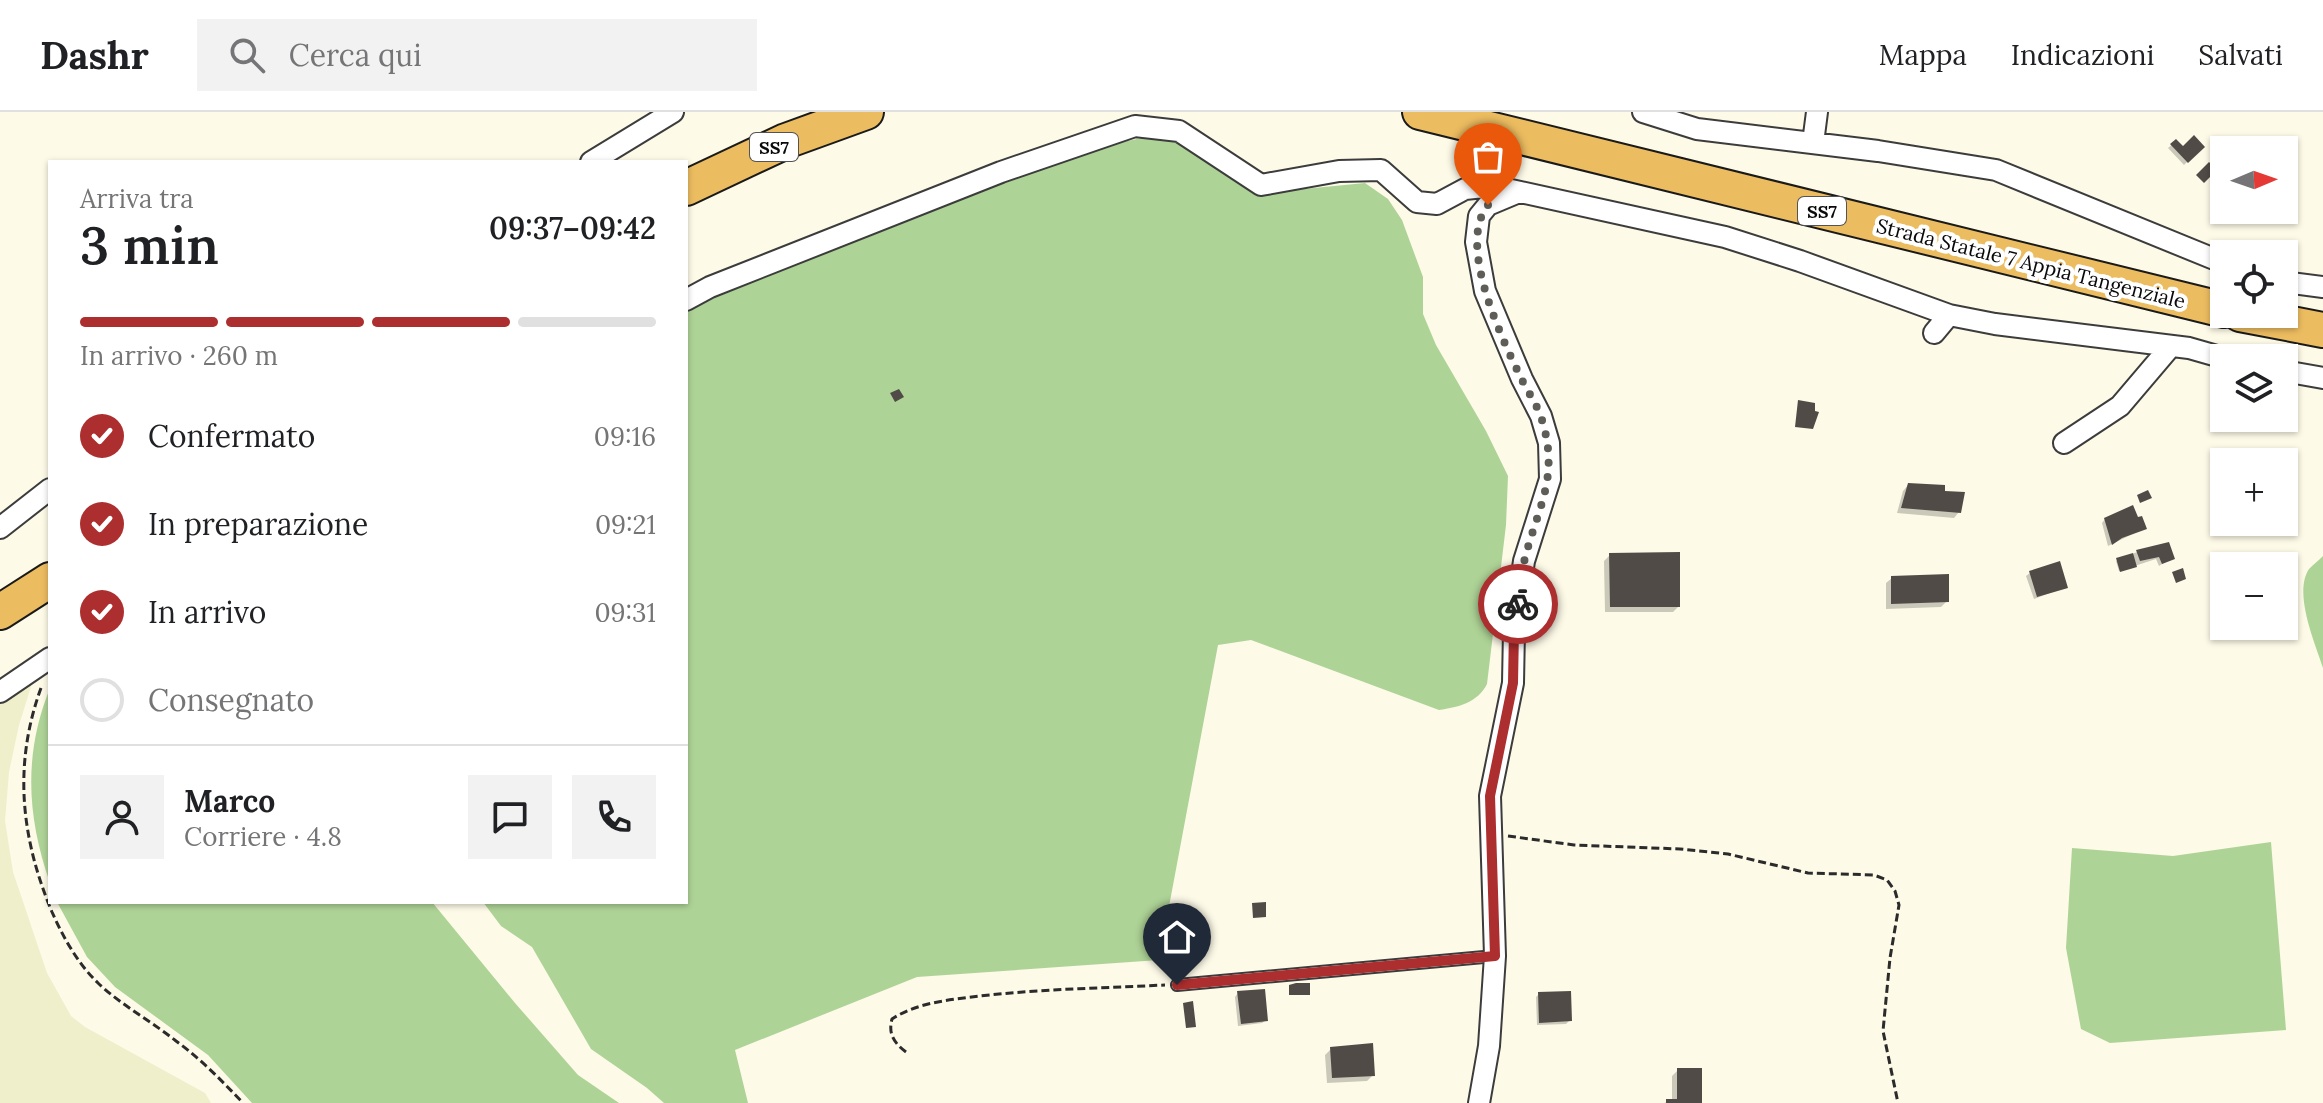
<!DOCTYPE html>
<html lang="it">
<head>
<meta charset="utf-8">
<style>
	body { margin:0; font-family:Lora,serif; background:#f2f2f2; color:#202124; height:100vh; display:flex; flex-direction:column; font-size:30px; white-space:nowrap }
	* { box-sizing:border-box; margin:0 }
	p { font-size:26px; color:#757577 }
	.icon { flex:none; width:44px; height:44px; fill:none; stroke:currentColor; stroke-width:2; stroke-linecap:round; stroke-linejoin:round }
	.map { position:relative; flex:1; overflow:hidden }
	.sheet { position:absolute; left:48px; top:48px; width:640px; height:744px; display:flex; flex-direction:column; background:#fff; border-radius:0px; box-shadow:0 2px 6px #0004 }
	.sheet>* { flex:none }
	.needle { width:52px; rotate:88deg }
	.buttons { position:absolute; left:2210px; top:24px; display:grid; gap:16px }
	.buttons a { display:grid; place-items:center; width:88px; height:88px; border-radius:0px; background:#fff; box-shadow:0 2px 6px #0004; font-size:40px }
	.pin { position:absolute; display:grid; place-items:center; width:68px; height:68px; color:#fff; margin:-82px -34px; border-radius:50% 50% 50% 0; rotate:-45deg; box-shadow:0 0 8px #0007 }
	.pin .icon { rotate:45deg }
	.courier { position:absolute; display:grid; place-items:center; width:80px; height:80px; margin:-40px; border:6px solid #ad2e2e; border-radius:50%; background:#fff; color:#222; box-shadow:0 2px 10px #0007 }
	.head em { font-style:normal; font-weight:600 }
	.head div { display:flex; flex-direction:column-reverse }
	.head { display:flex; align-items:center; justify-content:space-between; height:136px; padding:0 32px }
	h1 { font-size:52px; font-weight:600; line-height:60px }
	.bar { display:grid; grid-template-columns:repeat(4,1fr); gap:12px 8px; align-content:center; height:96px; padding:0 32px }
	.bar i { height:10px; border-radius:6px; background:#e0e0e0 }
	.bar .on { background:#ad2e2e }
	.bar p { grid-column:span 4 }
	.line { display:flex; align-items:center; gap:20px; padding:0 32px; border-top:2px solid #e0e0e0 }
	.line div { flex:1 }
	.round { display:grid; place-items:center; flex:none; width:84px; height:84px; border-radius:0px; background:#f2f2f2 }
	ol { padding:0 32px; list-style:none }
	li { display:flex; align-items:center; gap:24px; height:88px }
	li p { margin-inline-start:auto }
	li .icon { padding:8px; border-radius:50%; background:#ad2e2e; color:#fff; stroke-width:4 }
	li:last-child { color:#757577 }
	li i { width:44px; height:44px; border:4px solid #e0e0e0; border-radius:50% }
	header { display:flex; align-items:center; gap:48px; box-sizing:border-box; height:112px; padding:0 40px; background:#fff; border-bottom:2px solid #e0e0e0 }
	header strong { font-size:38px }
	nav { display:flex; gap:44px; margin-inline-start:auto; font-size:28px }
	.search { width:560px; height:72px; background:#f2f2f2; display:flex; align-items:center; gap:20px; box-sizing:border-box; padding:0 28px; border-radius:0px; color:#757577; font-size:30px }
	.map>svg:first-child { display:block }
</style>
</head>
<body>
<header>
<strong>Dashr</strong>
<div class="search"><svg class="icon" aria-label="search" viewBox="0 0 24 24"><circle cx="10" cy="10" r="6"/><path d="M15 15l6 6"/></svg>Cerca qui</div>
<nav><a>Mappa</a><a>Indicazioni</a><a>Salvati</a></nav>
</header>
<div class="map">
<svg width="2323" height="991" viewBox="0 0 2323 991">
	<rect width="100%" height="100%" fill="#fdfae8"/>
	<path fill="#f0efcb" d="M34 565 19 613 9 660 5 709 13 760 47 861 71 904 85 915 205 981 211 991H0V591Z"/>
	<path fill="#aed396" d="M1146 25H1170L1273 80 1365 71 1388 87 1402 108 1423 165V202L1436 233 1486 319 1508 364 1506 413 1487 572C1477 591 1459 595 1439 598L1251 528 1218 533 1159 848 917 865 735 938 748 991H664L647 976 591 937 532 835 501 814 483 790H686V192L996 69 1090 37Z
		M2323 444V556C2315 531 2293 481 2309 457 2313 453 2319 448 2323 444Z
		M50 576V771C27 705 23 643 50 576Z
		M2271 730 2286 918 2110 931 2081 917 2066 836 2072 736 2173 744Z
		M57 790H432L515 891 578 963 619 991H252L208 943 115 875 87 845Z"/>
	<path fill="#0003" d="M2176 29 2183 37 2202 35 2184 53 2168 36Z
		M1908 373 1943 381 1959 400 1954 406 1897 401 1903 379Z
		M2105 407 2137 408 2145 416 2108 434 2102 411Z
		M2137 440 2172 446 2159 454 2156 447 2119 459 2116 449Z
		M1610 443 1678 495 1673 500H1605L1604 449Z
		M2030 461 2066 475 2034 487 2026 464Z
		M1892 466 1947 489 1941 495 1886 497V471Z
		M1238 881 1266 908 1262 911 1238 914 1235 885Z
		M1539 882 1570 908 1566 912 1537 913 1536 885Z
		M1331 937 1373 963 1367 969 1327 971 1325 943Z
		M1678 958 1700 991H1664L1672 989V964Z"/>
	<path fill="#514b47" d="M2194 23 2205 35 2188 51 2170 32 2176 27 2183 34Z
		M2209 50 2217 58 2204 71 2196 63Z
		M899 277 904 285 895 290 890 281Z
		M1798 288 1815 291V299L1819 300 1813 317 1795 315Z
		M1908 371 1945 373V379L1965 380 1961 401 1901 396Z
		M2148 378 2152 386 2140 391 2137 383Z
		M2133 393 2138 405 2142 404 2147 417 2122 426 2112 433 2104 406Z
		M2169 430 2175 447 2162 452 2159 445 2140 449 2136 438Z
		M1680 440V495H1610L1609 441Z
		M2133 441 2137 455 2120 460 2116 446Z
		M2060 449 2068 476 2037 485 2029 459Z
		M2183 456 2186 467 2176 471 2172 460Z
		M1949 462V490L1891 492V464Z
		M1266 790V805L1253 806 1252 791Z
		M1296 871H1310V883H1289V873Z
		M1265 877 1268 909 1241 912 1237 879Z
		M1571 879 1572 909 1539 911 1538 880Z
		M1193 889 1196 915 1186 916 1183 891Z
		M1373 931 1375 964 1332 966 1330 935Z
		M1677 956H1702V991H1666V987H1677Z"/>
	<g fill="none" stroke-linecap="round" stroke-linejoin="round">
		<g stroke="#3c3c3c" stroke-width="14">
			<path id="service" d="M1177 873 1495 844"/>
		</g>
		<g stroke="#3c3c3c" stroke-width="24">
			<path id="minor" d="M1643 0 1697 17 1878 39 1996 58 2224 151
				M1813 31 1817 0
				M591 50 673 0
				M2284 170 2323 175
				M686 188 710 175 1001 60 1135 14 1179 19 1261 73 1339 59 1381 58 1417 90 1437 92 1465 77 1493 74 1725 125 1800 149 1949 203 1995 212 2189 236 2224 246
				M1934 221 1949 203
				M2284 259 2323 266
				M2064 331 2120 294 2171 234
				M0 416 50 377
				M0 580 50 546
				M1479 991 1489 934 1495 844 1490 684 1513 571 1514 518 1524 449 1550 367 1549 331 1541 304 1522 267 1485 179 1476 130 1479 104 1488 93 1519 80"/>
		</g>
		<g stroke="#1a1a1a" stroke-width="38">
			<path id="trunk" d="M1420 0 2224 198
				M686 76 786 29 866 0
				M2240 202 2323 218
				M0 500 50 468"/>
		</g>
		<path stroke="#2b2b2b" stroke-width="3" stroke-dasharray="8 4" stroke-linecap="butt" d="M41 576C13 653 21 726 52 800 63 825 78 852 98 871 121 893 151 909 176 929 201 947 222 969 243 991
			M1508 724 1574 733 1680 737 1728 742 1808 761 1874 763 1887 768 1895 779 1899 793 1890 846 1883 919 1898 991
			M906 940C894 931 888 922 892 907 918 890 950 888 980 884 1042 877 1103 876 1165 873"/>
		<use href="#service" stroke="#fff" stroke-width="10"/>
		<use href="#minor" stroke="#fff" stroke-width="20"/>
		<use href="#trunk" stroke="#ecbc60" stroke-width="34"/>
	</g>
	<g fill="none" stroke-linecap="round" stroke-linejoin="round">
		<path stroke="#5e5d57" stroke-width="8" stroke-dasharray="0 14.4" d="M1488 93C1456 133 1503 229 1523 270 1530 283 1538 295 1542 308 1560 367 1537 396 1524 450 1521 464 1520 478 1518 492"/>
		<path stroke="#ad2e2e" stroke-width="10" d="M1177 873 1495 844 1490 684 1513 571 1514 518 1518 492"/>
	</g>
	<g text-anchor="middle" dominant-baseline="central" stroke-width="8" stroke-linejoin="round" paint-order="stroke">
		<g fill="#fff" stroke="#535353" stroke-width="2">
			<rect x="750" y="21" width="48" height="28" rx="6"/>
			<rect x="1798" y="85" width="48" height="28" rx="6"/>
		</g>
		<g font-size="18" font-weight="bold" fill="#090909">
			<text x="774" y="35">SS7</text>
			<text x="1822" y="99">SS7</text>
		</g>
		<g font-size="20" fill="#090909" stroke="#fff">
			<text transform="translate(2031 151) rotate(14)">Strada Statale 7 Appia Tangenziale</text>
		</g>
	</g>
</svg>
<div class="buttons">
<a><svg class="needle" viewBox="-14 -14 28 28"><path d="M0-13l5 13h-10z" fill="#e53935"/><path d="M0 13l5-13h-10z" fill="#757577"/></svg></a>
<a><svg class="icon" aria-label="locate" viewBox="0 0 24 24"><circle cx="12" cy="12" r="6"/><path d="M12 2v4M12 18v4M2 12h4M18 12h4"/></svg></a>
<a><svg class="icon" aria-label="layers" viewBox="0 0 24 24"><path d="M12 4l9 5-9 5-9-5zM3 14l9 5 9-5"/></svg></a>
<a>+</a>
<a>−</a>
</div>
<div class="pin" style="left:1488px;top:93px;background:#ea580c"><svg class="icon" aria-label="bag" viewBox="0 0 24 24"><path d="M5 8h14l-1 12H6zM9 8a3 3 0 0 1 6 0"/></svg></div>
<div class="pin" style="left:1177px;top:873px;background:#1f2937"><svg class="icon" aria-label="home" viewBox="0 0 24 24"><path d="M3 11l9-7 9 7M6 9v11h12V9"/></svg></div>
<div class="courier" style="left:1518px;top:492px"><svg class="icon" aria-label="bike" viewBox="0 0 24 24"><circle cx="6" cy="16" r="4"/><circle cx="18" cy="16" r="4"/><path d="M6 16l4-8h5l3 8M10 8l3 8H6M13 5h3"/></svg></div>
<section class="sheet">
<div class="head"><div><h1>3 min</h1><p>Arriva tra</p></div><em>09:37–09:42</em></div>
<div class="bar"><i class="on"></i><i class="on"></i><i class="on"></i><i></i><p>In arrivo · 260 m</p></div>
<ol>
<li><svg class="icon" aria-label="check" viewBox="0 0 24 24"><path d="M5 12l5 5 9-10"/></svg>Confermato<p>09:16</p></li>
<li><svg class="icon" aria-label="check" viewBox="0 0 24 24"><path d="M5 12l5 5 9-10"/></svg>In preparazione<p>09:21</p></li>
<li><svg class="icon" aria-label="check" viewBox="0 0 24 24"><path d="M5 12l5 5 9-10"/></svg>In arrivo<p>09:31</p></li>
<li><i></i>Consegnato</li>
</ol>
<div class="line" style="height:144px"><a class="round"><svg class="icon" aria-label="person" viewBox="0 0 24 24"><circle cx="12" cy="8" r="4"/><path d="M4 21q1-7 8-7t8 7"/></svg></a><div><b>Marco</b><p>Corriere · 4.8</p></div><a class="round"><svg class="icon" aria-label="chat" viewBox="0 0 24 24"><path d="M4 5h16v11H9l-5 4z"/></svg></a><a class="round"><svg class="icon" aria-label="phone" viewBox="0 0 24 24"><path d="M5 4h4l2 5-3 2q2 4 5 5l2-3 5 2v4C11 20 4 13 5 4z"/></svg></a></div>
</section>
</div>
</body>
</html>
